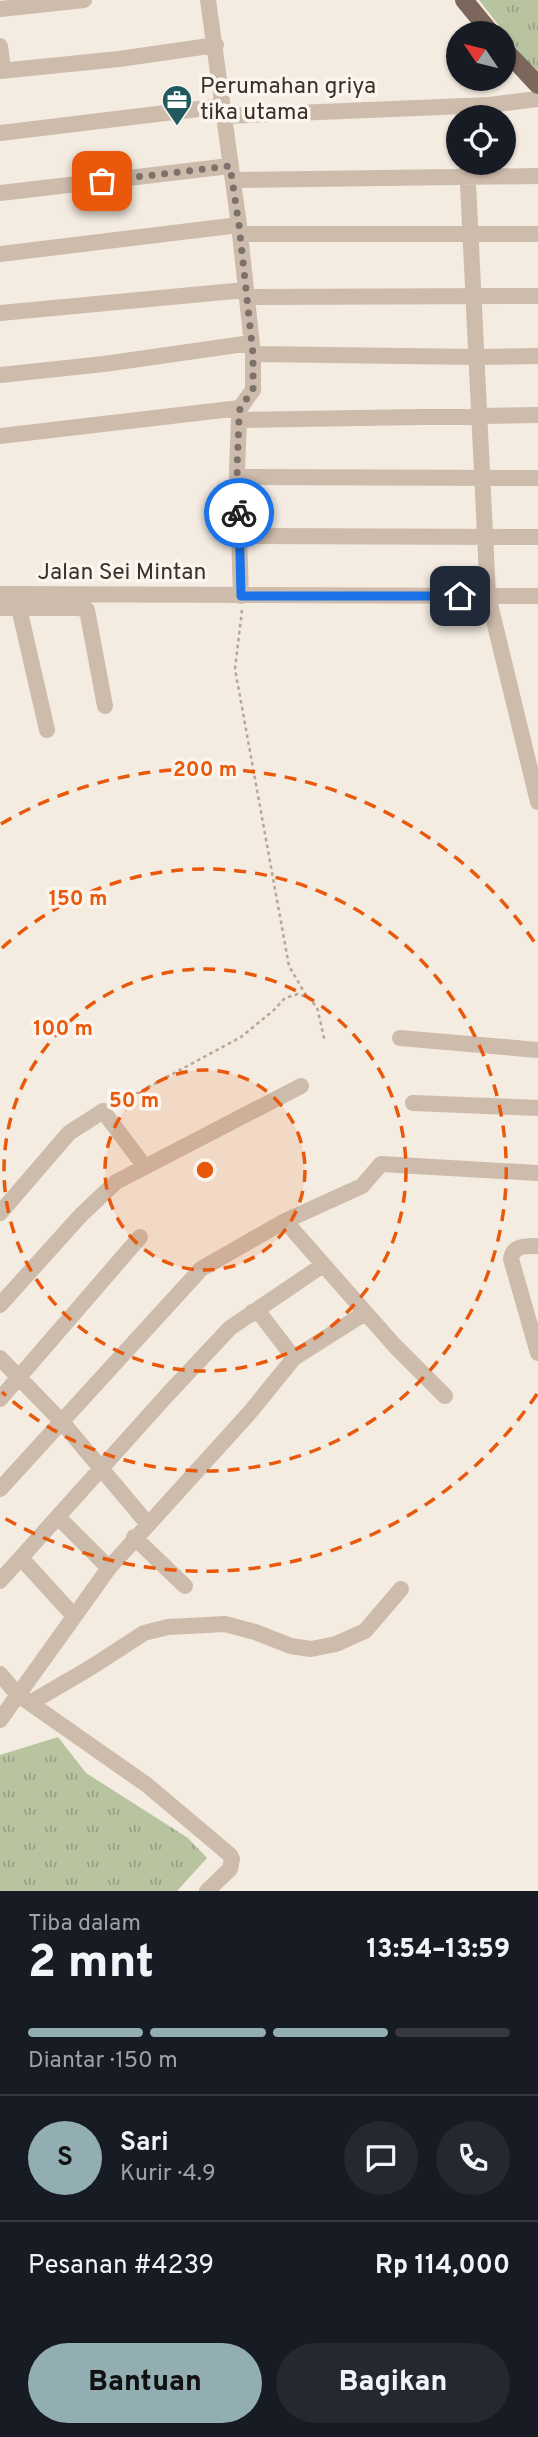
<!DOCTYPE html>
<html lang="id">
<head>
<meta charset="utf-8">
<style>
	body { margin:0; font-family:Overpass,sans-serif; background:#242831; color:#f1f3f6; height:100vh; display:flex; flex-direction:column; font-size:26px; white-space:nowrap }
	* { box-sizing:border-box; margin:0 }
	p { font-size:23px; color:#9ea1a6 }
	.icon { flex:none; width:38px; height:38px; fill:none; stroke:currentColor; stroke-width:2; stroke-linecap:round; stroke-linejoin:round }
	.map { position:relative; height:1891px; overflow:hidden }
	.panel { display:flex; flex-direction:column; background:#171b24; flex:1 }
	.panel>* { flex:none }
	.needle { width:46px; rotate:305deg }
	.tools { position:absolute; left:446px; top:21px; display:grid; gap:14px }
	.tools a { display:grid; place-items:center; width:70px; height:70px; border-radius:50%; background:#171b24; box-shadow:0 2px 5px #0004; font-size:35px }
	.pin { position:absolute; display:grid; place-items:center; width:60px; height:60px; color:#fff; margin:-30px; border-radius:14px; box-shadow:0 4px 10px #0006 }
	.courier { position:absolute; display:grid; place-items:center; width:70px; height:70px; margin:-35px; border:5px solid #1a73e8; border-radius:50%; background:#fff; color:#222; box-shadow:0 2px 9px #0007 }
	.headline em { font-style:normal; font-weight:800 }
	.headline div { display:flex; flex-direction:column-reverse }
	.headline { display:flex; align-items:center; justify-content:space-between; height:119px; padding:0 28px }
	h1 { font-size:46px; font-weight:800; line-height:52px }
	.bar { display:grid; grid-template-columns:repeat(4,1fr); gap:10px 7px; align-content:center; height:84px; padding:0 28px }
	.bar i { height:9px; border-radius:5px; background:#363941 }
	.bar .on { background:#92aeb2 }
	.bar p { grid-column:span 4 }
	.line { display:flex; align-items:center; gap:18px; padding:0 28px; border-top:2px solid #363941 }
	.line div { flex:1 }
	.round { display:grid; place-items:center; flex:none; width:74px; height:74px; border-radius:37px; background:#242831 }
	.button { display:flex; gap:14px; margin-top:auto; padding:14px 28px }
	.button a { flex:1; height:80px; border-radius:42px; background:#92aeb2; color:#111; font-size:28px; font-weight:800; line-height:80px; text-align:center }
	.button a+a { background:#242831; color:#f1f3f6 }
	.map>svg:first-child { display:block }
</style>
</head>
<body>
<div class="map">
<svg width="538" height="1891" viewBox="0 0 538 1891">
	<defs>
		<pattern id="park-tufts" width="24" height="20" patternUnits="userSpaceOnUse" patternTransform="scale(1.75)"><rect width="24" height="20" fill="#b8c4a0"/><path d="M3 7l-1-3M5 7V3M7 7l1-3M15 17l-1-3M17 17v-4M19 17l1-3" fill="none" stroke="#97a083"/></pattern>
	</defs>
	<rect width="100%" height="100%" fill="#f4ebe1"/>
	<path fill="url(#park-tufts)" d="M479 0H538V74L536 73Z
		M58 1737 86 1773 188 1838 207 1858 177 1891H0V1755Z"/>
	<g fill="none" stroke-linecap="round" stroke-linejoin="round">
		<path stroke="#b9a596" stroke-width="2.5" stroke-dasharray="3.5 3.5" stroke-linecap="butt" d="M242 610 235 669 289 966 307 997
			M117 1104 241 1037 274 1010 285 998 298 994 307 997 317 1007 325 1042"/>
		<path stroke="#cdbbac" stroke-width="16" d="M208 0 239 225 253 354V390L240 408 239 420 237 469 241 596
			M0 9 84 0
			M0 46 3 70
			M0 71 119 59 216 45
			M225 116 489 105 538 99
			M0 133 223 106
			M467 163 488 596 538 802
			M233 180 538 176
			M0 193 230 166
			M240 234H538
			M0 254 239 225
			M247 297 538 296
			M0 313 245 290
			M253 354 477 357 538 356
			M0 375 104 364 251 343
			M239 420 538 415
			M0 436 240 408
			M237 477 538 478
			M240 536 538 537
			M0 594 538 596
			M19 601V608L47 730
			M0 608H78L87 610 105 706
			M400 1038 538 1050
			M413 1103 538 1108
			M0 1213 69 1133 103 1111 145 1167
			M285 1221 394 1345 445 1396
			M538 1246C526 1246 513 1245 511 1259L538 1353
			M0 1305 81 1215 116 1182 301 1086
			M252 1312 261 1315 294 1358
			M0 1358 62 1422 147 1523
			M0 1399 140 1237
			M0 1489 201 1269 285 1221 362 1186 381 1164 538 1173
			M58 1517 109 1568
			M134 1537 185 1586
			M21 1558 74 1616
			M0 1581 168 1394 230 1328 323 1265
			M0 1674 17 1694 147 1785 230 1855 232 1859 230 1869 207 1891
			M30 1703 90 1668 144 1633 168 1627 225 1624 255 1632 291 1646 311 1649 336 1644 365 1631 401 1589
			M0 1720 109 1568 251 1411 294 1358 365 1313"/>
		<path stroke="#7d675c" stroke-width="18" d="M464 0 491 33
			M504 49 538 85"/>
	</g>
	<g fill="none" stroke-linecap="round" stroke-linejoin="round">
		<path stroke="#7c716b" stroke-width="7" stroke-dasharray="0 12.6" d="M102 181 230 166 239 225 253 354V390L240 408 239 420 237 469 239 513"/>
		<path stroke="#1a73e8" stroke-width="9" d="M239 513 241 596H460"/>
	</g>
	<circle cx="205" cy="1170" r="100" fill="#e8590c" fill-opacity=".12"/>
	<g fill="none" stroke="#e8590c" stroke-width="3.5" stroke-dasharray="12 9">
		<circle cx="205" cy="1170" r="100"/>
		<circle cx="205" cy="1170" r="201"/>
		<path d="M2 948A301 301 0 1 1 2 1392"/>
		<path d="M537 1394A401 401 0 0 1 1 1516M1 824A401 401 0 0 1 537 946"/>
	</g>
	<defs>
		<g id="office-pin" transform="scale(1.575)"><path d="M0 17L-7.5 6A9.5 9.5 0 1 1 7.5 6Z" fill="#1f5a5e" stroke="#fbf5ee"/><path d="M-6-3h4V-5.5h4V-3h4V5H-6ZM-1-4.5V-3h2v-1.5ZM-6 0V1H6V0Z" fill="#fff"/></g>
	</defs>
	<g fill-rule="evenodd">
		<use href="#office-pin" x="177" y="100"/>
	</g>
	<g text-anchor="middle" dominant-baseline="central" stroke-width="7" stroke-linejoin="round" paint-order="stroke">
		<g font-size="23" fill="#3b302b" stroke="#fbf5ee" text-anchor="start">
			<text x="200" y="87">Perumahan griya<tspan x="200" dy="26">tika utama</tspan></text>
		</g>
		<g font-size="23" fill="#3b302b" stroke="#fbf5ee">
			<text x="122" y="573">Jalan Sei Mintan</text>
		</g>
	</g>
	<circle cx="205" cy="1170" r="10" fill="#e8590c" stroke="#fbf5ee" stroke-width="3.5"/>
	<g font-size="21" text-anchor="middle" font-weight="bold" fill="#e8590c" stroke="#fbf5ee" stroke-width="7" stroke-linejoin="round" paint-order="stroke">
		<text x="205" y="776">200 m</text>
		<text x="78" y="905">150 m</text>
		<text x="63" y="1035">100 m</text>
		<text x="134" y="1107">50 m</text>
	</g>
</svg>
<div class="tools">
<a><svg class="needle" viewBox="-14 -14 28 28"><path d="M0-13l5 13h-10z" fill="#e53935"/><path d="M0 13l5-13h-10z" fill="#9ea1a6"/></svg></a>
<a><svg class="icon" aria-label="locate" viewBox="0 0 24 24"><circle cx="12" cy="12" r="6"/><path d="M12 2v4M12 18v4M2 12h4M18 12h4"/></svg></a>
</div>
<div class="pin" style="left:102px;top:181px;background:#ea580c"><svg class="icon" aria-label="bag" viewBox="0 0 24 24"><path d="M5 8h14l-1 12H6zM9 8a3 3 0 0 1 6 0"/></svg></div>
<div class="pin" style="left:460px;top:596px;background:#1f2937"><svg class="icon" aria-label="home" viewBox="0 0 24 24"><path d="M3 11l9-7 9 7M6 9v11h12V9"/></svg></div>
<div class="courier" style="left:239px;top:513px"><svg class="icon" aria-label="bike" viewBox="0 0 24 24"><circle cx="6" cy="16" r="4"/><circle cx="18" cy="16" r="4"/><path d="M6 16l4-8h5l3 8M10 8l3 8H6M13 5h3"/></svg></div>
</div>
<section class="panel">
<div class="headline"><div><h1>2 mnt</h1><p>Tiba dalam</p></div><em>13:54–13:59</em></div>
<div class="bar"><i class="on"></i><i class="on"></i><i class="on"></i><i></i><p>Diantar · 150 m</p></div>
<div class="line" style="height:126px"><b class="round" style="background:#92aeb2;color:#111">S</b><div><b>Sari</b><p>Kurir · 4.9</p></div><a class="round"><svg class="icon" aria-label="chat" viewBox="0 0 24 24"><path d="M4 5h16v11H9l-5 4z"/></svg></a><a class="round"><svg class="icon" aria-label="phone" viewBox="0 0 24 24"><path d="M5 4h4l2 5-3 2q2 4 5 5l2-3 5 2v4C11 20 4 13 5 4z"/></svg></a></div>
<div class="line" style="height:91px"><div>Pesanan #4239</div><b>Rp 114,000</b></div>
<div class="button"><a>Bantuan</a><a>Bagikan</a></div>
</section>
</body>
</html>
